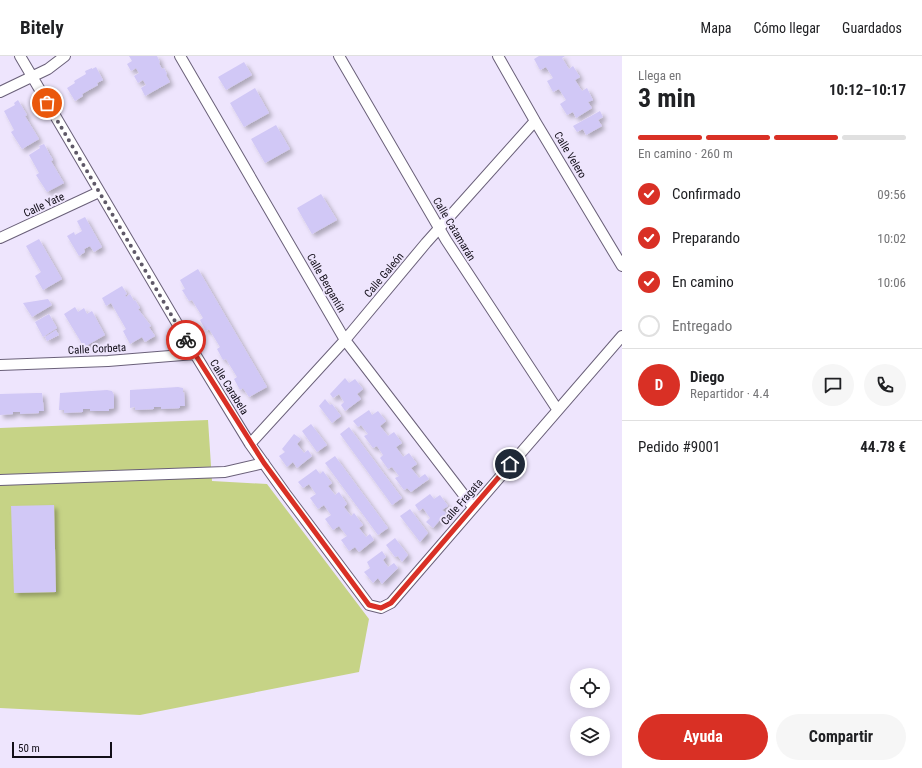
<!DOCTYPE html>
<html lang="es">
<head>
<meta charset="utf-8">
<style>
	body { margin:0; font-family:"Roboto Condensed",sans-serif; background:#f6f6f6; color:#202124; height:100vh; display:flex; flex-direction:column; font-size:15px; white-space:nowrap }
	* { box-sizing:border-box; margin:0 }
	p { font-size:13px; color:#757577 }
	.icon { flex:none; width:22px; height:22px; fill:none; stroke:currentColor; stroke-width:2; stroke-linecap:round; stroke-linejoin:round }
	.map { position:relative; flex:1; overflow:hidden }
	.sheet { display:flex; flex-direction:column; background:#fff; width:300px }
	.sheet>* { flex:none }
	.fabs { position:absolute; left:570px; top:612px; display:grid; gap:8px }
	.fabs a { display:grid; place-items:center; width:40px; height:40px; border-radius:50%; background:#fff; box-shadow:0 2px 10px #0003; font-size:20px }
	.scale { position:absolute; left:12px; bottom:10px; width:100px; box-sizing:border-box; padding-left:4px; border:2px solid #120e18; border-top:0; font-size:11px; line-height:14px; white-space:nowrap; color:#120e18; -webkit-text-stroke:3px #eee5fd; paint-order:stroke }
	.pin { position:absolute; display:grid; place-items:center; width:34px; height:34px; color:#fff; margin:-17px; border:2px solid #fff; border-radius:50%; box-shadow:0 1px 4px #0007 }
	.courier { position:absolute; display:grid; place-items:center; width:40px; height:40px; margin:-20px; border:3px solid #d93025; border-radius:50%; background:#fff; color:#222; box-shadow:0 1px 5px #0007 }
	.head em { font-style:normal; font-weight:700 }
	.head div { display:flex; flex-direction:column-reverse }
	.head { display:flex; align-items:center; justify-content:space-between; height:68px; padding:0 16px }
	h1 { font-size:26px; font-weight:700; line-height:30px }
	.bar { display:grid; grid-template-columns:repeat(4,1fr); gap:6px 4px; align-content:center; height:48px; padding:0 16px }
	.bar i { height:5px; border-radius:3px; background:#e0e0e0 }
	.bar .active { background:#d93025 }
	.bar p { grid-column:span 4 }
	.line { display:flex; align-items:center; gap:10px; padding:0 16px; border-top:1px solid #e0e0e0 }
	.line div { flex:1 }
	.round { display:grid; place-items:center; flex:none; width:42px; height:42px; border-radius:21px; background:#f6f6f6 }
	ol { padding:0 16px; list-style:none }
	li { display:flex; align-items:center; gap:12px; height:44px }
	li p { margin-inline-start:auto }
	li .icon { padding:4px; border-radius:50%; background:#d93025; color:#fff; stroke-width:4 }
	li:last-child { color:#757577 }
	li i { width:22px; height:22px; border:2px solid #e0e0e0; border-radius:50% }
	.primary-button { display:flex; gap:8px; margin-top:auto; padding:8px 16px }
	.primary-button a { flex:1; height:46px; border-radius:24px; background:#d93025; color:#fff; font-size:16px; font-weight:700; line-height:46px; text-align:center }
	.primary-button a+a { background:#f6f6f6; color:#202124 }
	header { display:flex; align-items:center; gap:24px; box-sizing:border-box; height:56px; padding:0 20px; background:#fff; border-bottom:1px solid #e0e0e0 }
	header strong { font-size:19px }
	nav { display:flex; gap:22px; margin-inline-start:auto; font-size:14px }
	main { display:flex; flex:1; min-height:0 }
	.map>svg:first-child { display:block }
</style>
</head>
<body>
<header>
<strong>Bitely</strong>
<nav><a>Mapa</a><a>Cómo llegar</a><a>Guardados</a></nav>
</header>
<main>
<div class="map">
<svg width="622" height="712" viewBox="0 0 622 712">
	<defs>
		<filter id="shadow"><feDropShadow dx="3.5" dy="3.5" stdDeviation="2" flood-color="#0004"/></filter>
	</defs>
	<rect width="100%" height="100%" fill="#eee5fd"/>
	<path fill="#c6d386" d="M208 364 212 425 267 428 369 563 359 616 140 659 0 652V372Z"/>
	<path fill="#d1c8f6" filter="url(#shadow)" d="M129 0H157L160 6 159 7 162 13 164 12 167 18 166 19 170 26 145 40 141 32 146 29 143 24 138 27 134 20 139 17 136 12 131 15 127 8 132 5Z
		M539 0H565L562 2 569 13 573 10 580 21 575 24 582 35 587 32 593 44 588 46 592 52 576 62 573 56 567 59 560 48 566 44 559 33 553 36 547 25 553 22 546 11 540 14 534 3Z
		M244 6 252 19 226 34 218 21Z
		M96 11 103 24 97 27 98 29 82 38 83 40 75 45 67 32 75 27 74 25 86 18 85 15 92 12V13Z
		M255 32 269 57 244 71 230 47Z
		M18 44 27 59 25 60 39 83 22 93 11 76 14 74 4 55 15 49 14 47Z
		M600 55 603 61 598 64 602 70 586 79 583 73 577 76 573 70Z
		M276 69 290 93 265 107 251 83Z
		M44 88 53 104 51 105 64 127 47 136 36 119 39 117 29 99 40 92 39 90Z
		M321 138 337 164 312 178 297 152Z
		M85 161 102 191 94 196 90 190 84 193 85 196 79 200 67 180 74 176 75 179 82 175 77 165Z
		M39 183 62 223 43 234 35 220 41 216 26 190Z
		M198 213 267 331 249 341 243 332 240 334 234 323 237 321 226 303 223 304 217 293 220 291 209 273 206 275 200 264 203 262 192 244 189 245 182 234 185 233 180 224Z
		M122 230 127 238 125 239 126 241 130 238 134 245 135 244 140 252 138 253 151 270 149 271 155 280 145 286 142 281 130 288 123 275 126 273 111 247 106 250 102 242Z
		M48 243 52 249 32 261 23 247Z
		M75 251 78 256 84 252 87 258 92 255 105 279 84 291 64 258Z
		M49 258 57 272 43 281 35 266Z
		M56 274 59 279 47 285 45 281Z
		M345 322 349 327 355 323 363 333 357 338 361 343 345 355 341 349 344 346 339 338 333 342 330 338Z
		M178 331 183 332V337L184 336 185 350H180V352L161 353V351H154V353L135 354V351L130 352V334Z
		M107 334 112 335 114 339V352L109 353V355H90V353H83V356L64 357V354H59L60 337Z
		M37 337H42L44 355H39V357L20 358V356H13V358L0 359V338Z
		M325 343 330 349 332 348 341 360 332 367 319 350Z
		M369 354 372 359 378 355 386 365 380 370 388 380 394 376 402 387 396 391 403 401 409 397 417 408 411 412 419 422 425 418 429 423 411 436 407 432 404 434 395 422 399 420 392 411 388 413 380 402 383 399 377 390 373 392 364 380 368 378 361 369 358 371 353 365Z
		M311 368 327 389 317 396 302 375Z
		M349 371 402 442 392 449 340 378Z
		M294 378 301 383 297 388 304 397 308 394 312 400 297 412 293 406 287 411 279 400 285 396 282 393Z
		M335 400 388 472 378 479 325 407Z
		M316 413 320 418 323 415 332 427 328 430 335 439 339 436 347 448 344 451 351 460 354 457 363 469 359 472 366 481 370 478 374 484 359 496 355 491 349 495 341 484 347 480 339 470 333 474 325 463 331 459 324 449 318 453 310 442 316 438 309 428 303 432 298 426Z
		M430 438 434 443 440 439 448 450 442 454 446 457 433 472 426 466 430 462 423 452 419 455 415 449Z
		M54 449 56 536 14 537 11 450Z
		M410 453 428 477 420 486 400 460Z
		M395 482 408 499 402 506 398 500 395 501 386 489Z
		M382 495 386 501 383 504 388 511 394 507 398 512 382 528 378 522 373 527 364 516 370 512 367 506Z"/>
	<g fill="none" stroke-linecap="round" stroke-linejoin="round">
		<g stroke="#6a6079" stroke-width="12">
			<path id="street" d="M20 0 195 298 250 388 285 437 369 549 381 552 391 547 622 280
				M180 0 345 284 473 451
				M339 0 446 184 557 353
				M498 0 535 65 622 210
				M0 36 48 13 65 0
				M0 182 99 136
				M0 309 108 305 195 298
				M250 388 345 284 426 187 535 65
				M0 424 225 416 264 407"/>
		</g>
		<use href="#street" stroke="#fff" stroke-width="10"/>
	</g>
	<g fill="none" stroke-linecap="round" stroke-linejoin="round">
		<path stroke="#5f5968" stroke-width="4" stroke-dasharray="0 7.2" d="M47 47 186 284"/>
		<path stroke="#d93025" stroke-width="5" d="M186 284 264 407 369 549 381 552 391 547 510 408"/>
	</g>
	<g text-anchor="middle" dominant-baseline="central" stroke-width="4" stroke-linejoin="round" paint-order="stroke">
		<g font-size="11" fill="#120e18" stroke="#eee5fd">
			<text transform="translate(570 99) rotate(59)">Calle Velero</text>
			<text transform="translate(44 149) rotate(-25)">Calle Yate</text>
			<text transform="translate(454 173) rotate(59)">Calle Catamarán</text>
			<text transform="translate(384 219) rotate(-50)">Calle Galeón</text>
			<text transform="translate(326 227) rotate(60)">Calle Bergantín</text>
			<text transform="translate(97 293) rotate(-3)">Calle Corbeta</text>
			<text transform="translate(229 331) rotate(58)">Calle Carabela</text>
			<text transform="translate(462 446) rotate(-49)">Calle Fragata</text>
		</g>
	</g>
</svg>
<div class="fabs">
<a><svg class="icon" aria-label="locate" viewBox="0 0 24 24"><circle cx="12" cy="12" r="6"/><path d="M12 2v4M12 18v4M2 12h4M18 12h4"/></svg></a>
<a><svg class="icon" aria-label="layers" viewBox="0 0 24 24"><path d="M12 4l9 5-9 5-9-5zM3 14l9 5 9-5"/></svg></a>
</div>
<div class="scale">50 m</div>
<div class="pin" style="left:47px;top:47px;background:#ea580c"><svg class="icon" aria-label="bag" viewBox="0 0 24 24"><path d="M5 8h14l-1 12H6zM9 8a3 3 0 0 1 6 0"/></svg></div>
<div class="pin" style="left:510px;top:408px;background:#1f2937"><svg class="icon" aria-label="home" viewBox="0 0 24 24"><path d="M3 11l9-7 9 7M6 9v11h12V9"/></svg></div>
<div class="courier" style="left:186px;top:284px"><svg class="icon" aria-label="bike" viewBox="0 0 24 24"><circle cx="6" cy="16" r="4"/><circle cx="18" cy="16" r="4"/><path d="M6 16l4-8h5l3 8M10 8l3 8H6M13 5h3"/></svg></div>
</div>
<section class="sheet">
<div class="head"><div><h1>3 min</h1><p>Llega en</p></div><em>10:12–10:17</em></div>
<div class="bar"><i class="active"></i><i class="active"></i><i class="active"></i><i></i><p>En camino · 260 m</p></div>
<ol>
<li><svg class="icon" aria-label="check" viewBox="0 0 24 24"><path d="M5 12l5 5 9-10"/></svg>Confirmado<p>09:56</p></li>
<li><svg class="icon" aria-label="check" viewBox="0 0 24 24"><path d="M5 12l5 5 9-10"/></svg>Preparando<p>10:02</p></li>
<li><svg class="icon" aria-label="check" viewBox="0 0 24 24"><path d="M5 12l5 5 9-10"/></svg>En camino<p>10:06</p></li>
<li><i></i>Entregado</li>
</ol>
<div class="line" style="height:72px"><b class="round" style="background:#d93025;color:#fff">D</b><div><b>Diego</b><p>Repartidor · 4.4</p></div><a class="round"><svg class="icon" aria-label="chat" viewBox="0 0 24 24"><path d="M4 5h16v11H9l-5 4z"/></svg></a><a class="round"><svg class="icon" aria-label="phone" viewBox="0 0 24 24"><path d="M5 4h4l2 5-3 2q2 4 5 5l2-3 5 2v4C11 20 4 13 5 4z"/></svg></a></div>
<div class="line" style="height:52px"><div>Pedido #9001</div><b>44.78 €</b></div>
<div class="primary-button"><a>Ayuda</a><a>Compartir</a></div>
</section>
</main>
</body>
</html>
